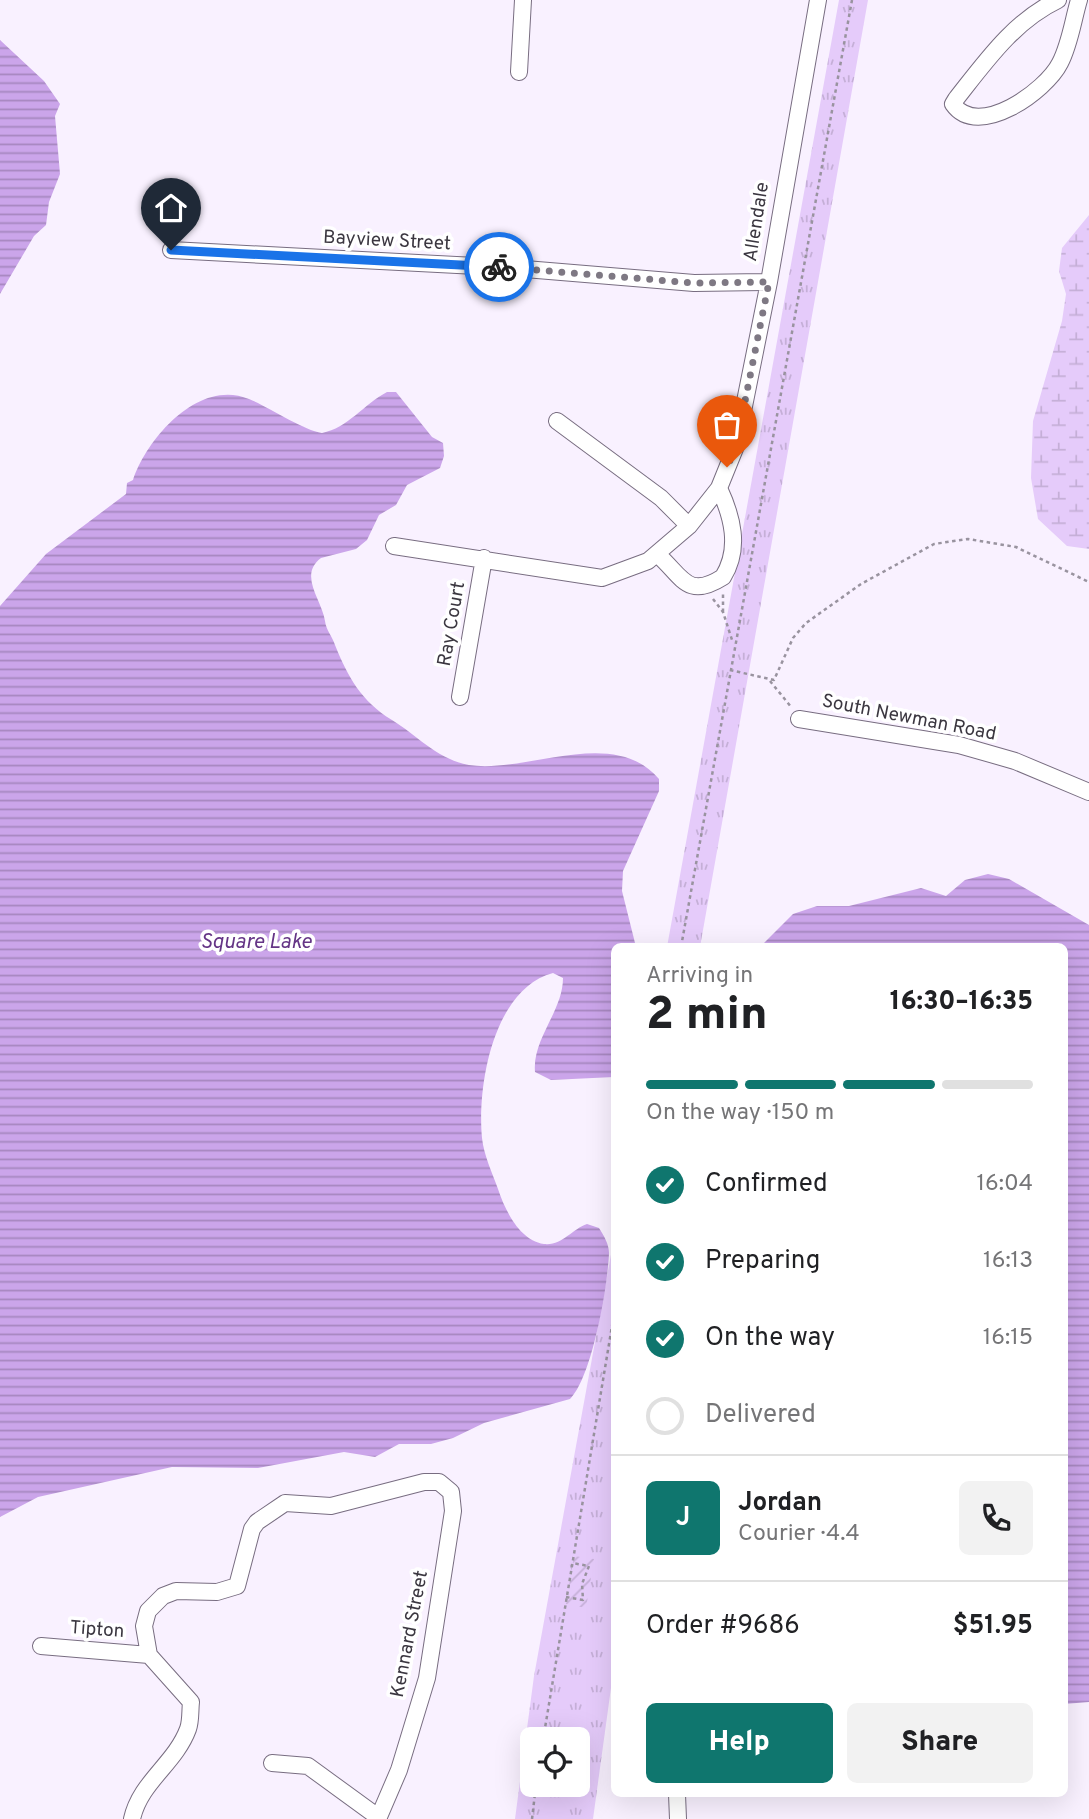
<!DOCTYPE html>
<html lang="en">
<head>
<meta charset="utf-8">
<style>
	body { margin:0; font-family:Overpass,sans-serif; background:#f2f2f2; color:#202124; height:100vh; display:flex; flex-direction:column; font-size:26px; white-space:nowrap }
	* { box-sizing:border-box; margin:0 }
	p { font-size:23px; color:#757577 }
	.icon { flex:none; width:38px; height:38px; fill:none; stroke:currentColor; stroke-width:2; stroke-linecap:round; stroke-linejoin:round }
	.map { position:relative; flex:1; overflow:hidden }
	.drawer { position:absolute; left:611px; top:943px; width:457px; height:854px; display:flex; flex-direction:column; background:#fff; border-radius:10px; box-shadow:0 7px 28px #0002 }
	.drawer>* { flex:none }
	.tools { position:absolute; left:520px; top:1727px; display:grid; gap:14px }
	.tools a { display:grid; place-items:center; width:70px; height:70px; border-radius:10px; background:#fff; box-shadow:0 7px 28px #0002; font-size:35px }
	.pin { position:absolute; display:grid; place-items:center; width:60px; height:60px; color:#fff; margin:-72px -30px; border-radius:50% 50% 50% 0; rotate:-45deg; box-shadow:0 0 7px #0007 }
	.pin .icon { rotate:45deg }
	.courier { position:absolute; display:grid; place-items:center; width:70px; height:70px; margin:-35px; border:5px solid #1a73e8; border-radius:50%; background:#fff; color:#222; box-shadow:0 2px 9px #0007 }
	.overview em { font-style:normal; font-weight:800 }
	.overview div { display:flex; flex-direction:column-reverse }
	.overview { display:flex; align-items:center; justify-content:space-between; height:119px; padding:0 35px }
	h1 { font-size:46px; font-weight:800; line-height:52px }
	.bar { display:grid; grid-template-columns:repeat(4,1fr); gap:10px 7px; align-content:center; height:84px; padding:0 35px }
	.bar i { height:9px; border-radius:5px; background:#e0e0e0 }
	.bar .selected { background:#0f766e }
	.bar p { grid-column:span 4 }
	.line { display:flex; align-items:center; gap:18px; padding:0 35px; border-top:2px solid #e0e0e0 }
	.line div { flex:1 }
	.round { display:grid; place-items:center; flex:none; width:74px; height:74px; border-radius:10px; background:#f2f2f2 }
	ol { padding:0 35px; list-style:none }
	li { display:flex; align-items:center; gap:21px; height:77px }
	li p { margin-inline-start:auto }
	li .icon { padding:7px; border-radius:50%; background:#0f766e; color:#fff; stroke-width:4 }
	li:last-child { color:#757577 }
	li i { width:38px; height:38px; border:4px solid #e0e0e0; border-radius:50% }
	.primary-button { display:flex; gap:14px; margin-top:auto; padding:14px 35px }
	.primary-button a { flex:1; height:80px; border-radius:10px; background:#0f766e; color:#fff; font-size:28px; font-weight:800; line-height:80px; text-align:center }
	.primary-button a+a { background:#f2f2f2; color:#202124 }
	.map>svg:first-child { display:block }
</style>
</head>
<body>
<div class="map">
<svg width="1089" height="1819" viewBox="0 0 1089 1819">
	<defs>
		<pattern id="wetland-marsh" width="20" height="14" patternUnits="userSpaceOnUse" patternTransform="scale(1.75)"><rect width="20" height="14" fill="#e5cbfa"/><path d="M1 5h8M5 5V1M11 12h8M15 12V8" fill="none" stroke="#c5afd7"/></pattern>
		<pattern id="park-tufts" width="24" height="20" patternUnits="userSpaceOnUse" patternTransform="scale(1.75)"><rect width="24" height="20" fill="#e5cbfa"/><path d="M3 7l-1-3M5 7V3M7 7l1-3M15 17l-1-3M17 17v-4M19 17l1-3" fill="none" stroke="#c5afd7"/></pattern>
		<pattern id="garden-furrows" width="10" height="10" patternUnits="userSpaceOnUse" patternTransform="scale(1.75)"><rect width="10" height="10" fill="#e5cbfa"/><path d="M-1 1l2-2M0 10L10 0M9 11l2-2" fill="none" stroke="#c5afd7"/></pattern>
		<pattern id="water-rules" width="6" height="5" patternUnits="userSpaceOnUse" patternTransform="scale(1.75)"><rect width="6" height="5" fill="#cba5ea"/><path d="M0 2.5h6" fill="none" stroke="#a687bf"/></pattern>
	</defs>
	<rect width="100%" height="100%" fill="#f9f1ff"/>
	<path fill="url(#wetland-marsh)" d="M1089 215V549L1067 546 1038 519 1031 478 1033 421 1062 321 1066 294 1059 271 1062 248Z"/>
	<path fill="url(#park-tufts)" fill-rule="evenodd" d="M839 0H868L700 947H667Z
		M614 1238V1666L593 1819H515L534 1676ZM532 1740H578V1785H532Z"/>
	<path fill="url(#garden-furrows)" d="M574 1556 594 1559 586 1608 566 1604Z"/>
	<path fill="url(#water-rules)" d="M0 40 44 81 60 104 55 116 60 174 49 202 46 225 34 236 0 294Z
		M387 392H396L432 437 443 443 444 456 440 468 407 485 396 505 379 515 367 540 356 549 321 558C298 575 322 600 325 621 326 630 332 636 335 645 348 677 361 701 392 720 418 736 437 759 469 765 527 774 613 725 659 779V791L623 871 622 891 636 947H614V1077L551 1080 535 1072C532 1039 563 1011 563 978L553 973C493 989 477 1086 482 1138 484 1156 492 1172 498 1189 505 1210 519 1240 544 1244 562 1246 572 1229 587 1224L599 1228C604 1236 609 1244 609 1253 608 1285 592 1378 570 1399L484 1423 453 1438 431 1444H399L375 1457 344 1452 258 1468 172 1467 38 1497 0 1517V606L46 554 126 494 127 483 133 480C147 438 199 378 249 399 269 407 303 430 322 433 348 428 364 404 387 392Z
		M988 874 1009 879 1089 925V1702L1064 1704V947H760L793 914 817 906H849L921 888 946 896 965 880Z"/>
	<g fill="none" stroke-linecap="round" stroke-linejoin="round">
		<g stroke="#786d81" stroke-width="18">
			<path id="minor" d="M1058 0C1014 21 986 61 956 99L953 104C978 140 1046 91 1060 63 1070 44 1073 20 1079 0
				M519 72 523 0
				M171 250 513 268 694 283 769 282
				M557 421 661 498 689 526
				M394 546 602 578 648 561 689 526 719 488 736 446 769 282 818 0
				M658 555C682 576 687 600 723 577 741 548 732 516 719 488
				M460 697 484 558
				M799 719 959 745 1015 761 1089 792
				M41 1646 149 1655
				M272 1763 308 1766 378 1817
				M677 1794 678 1819
				M132 1819C140 1782 175 1764 188 1729 191 1721 190 1710 191 1702L149 1655 144 1626 148 1611 163 1596 176 1591 217 1592 237 1586 252 1529 257 1522 285 1503 331 1506 424 1482H439L451 1492 453 1511 427 1678 399 1770 378 1819"/>
		</g>
		<path stroke="#99939f" stroke-width="2.5" stroke-dasharray="3.5 3.5" stroke-linecap="butt" d="M713 599 723 612 733 643
			M723 612V594
			M730 670 774 680 793 638 806 623 861 584 934 544 968 539 1016 547 1089 582
			M770 681 792 708
			M681 947 852 0
			M566 1597 583 1600 582 1584 589 1566 572 1563
			M543 1740 614 1314
			M532 1819 536 1785"/>
		<use href="#minor" stroke="#fff" stroke-width="16"/>
	</g>
	<g fill="none" stroke-linecap="round" stroke-linejoin="round">
		<path stroke="#7e7883" stroke-width="7" stroke-dasharray="0 12.6" d="M499 267 694 283 769 282 736 446 727 467"/>
		<path stroke="#1a73e8" stroke-width="9" d="M171 250 499 267"/>
	</g>
	<g text-anchor="middle" dominant-baseline="central" stroke-width="7" stroke-linejoin="round" paint-order="stroke">
		<g font-size="19" fill="#3b3740" stroke="#fff">
			<text transform="translate(757 222) rotate(-81)">Allendale</text>
			<text transform="translate(387 241) rotate(3)">Bayview Street</text>
			<text transform="translate(452 624) rotate(-80)">Ray Court</text>
			<text transform="translate(909 718) rotate(11)">South Newman Road</text>
			<text transform="translate(97 1630) rotate(4)">Tipton</text>
			<text transform="translate(410 1634) rotate(-79)">Kennard Street</text>
		</g>
		<g font-size="21" font-style="italic" fill="#653586" stroke="#fff">
			<text x="256" y="942">Square Lake</text>
		</g>
	</g>
</svg>
<div class="tools">
<a><svg class="icon" aria-label="locate" viewBox="0 0 24 24"><circle cx="12" cy="12" r="6"/><path d="M12 2v4M12 18v4M2 12h4M18 12h4"/></svg></a>
</div>
<div class="pin" style="left:727px;top:467px;background:#ea580c"><svg class="icon" aria-label="bag" viewBox="0 0 24 24"><path d="M5 8h14l-1 12H6zM9 8a3 3 0 0 1 6 0"/></svg></div>
<div class="pin" style="left:171px;top:250px;background:#1f2937"><svg class="icon" aria-label="home" viewBox="0 0 24 24"><path d="M3 11l9-7 9 7M6 9v11h12V9"/></svg></div>
<div class="courier" style="left:499px;top:267px"><svg class="icon" aria-label="bike" viewBox="0 0 24 24"><circle cx="6" cy="16" r="4"/><circle cx="18" cy="16" r="4"/><path d="M6 16l4-8h5l3 8M10 8l3 8H6M13 5h3"/></svg></div>
<section class="drawer">
<div class="overview"><div><h1>2 min</h1><p>Arriving in</p></div><em>16:30–16:35</em></div>
<div class="bar"><i class="selected"></i><i class="selected"></i><i class="selected"></i><i></i><p>On the way · 150 m</p></div>
<ol>
<li><svg class="icon" aria-label="check" viewBox="0 0 24 24"><path d="M5 12l5 5 9-10"/></svg>Confirmed<p>16:04</p></li>
<li><svg class="icon" aria-label="check" viewBox="0 0 24 24"><path d="M5 12l5 5 9-10"/></svg>Preparing<p>16:13</p></li>
<li><svg class="icon" aria-label="check" viewBox="0 0 24 24"><path d="M5 12l5 5 9-10"/></svg>On the way<p>16:15</p></li>
<li><i></i>Delivered</li>
</ol>
<div class="line" style="height:126px"><b class="round" style="background:#0f766e;color:#fff">J</b><div><b>Jordan</b><p>Courier · 4.4</p></div><a class="round"><svg class="icon" aria-label="phone" viewBox="0 0 24 24"><path d="M5 4h4l2 5-3 2q2 4 5 5l2-3 5 2v4C11 20 4 13 5 4z"/></svg></a></div>
<div class="line" style="height:91px"><div>Order #9686</div><b>$51.95</b></div>
<div class="primary-button"><a>Help</a><a>Share</a></div>
</section>
</div>
</body>
</html>
